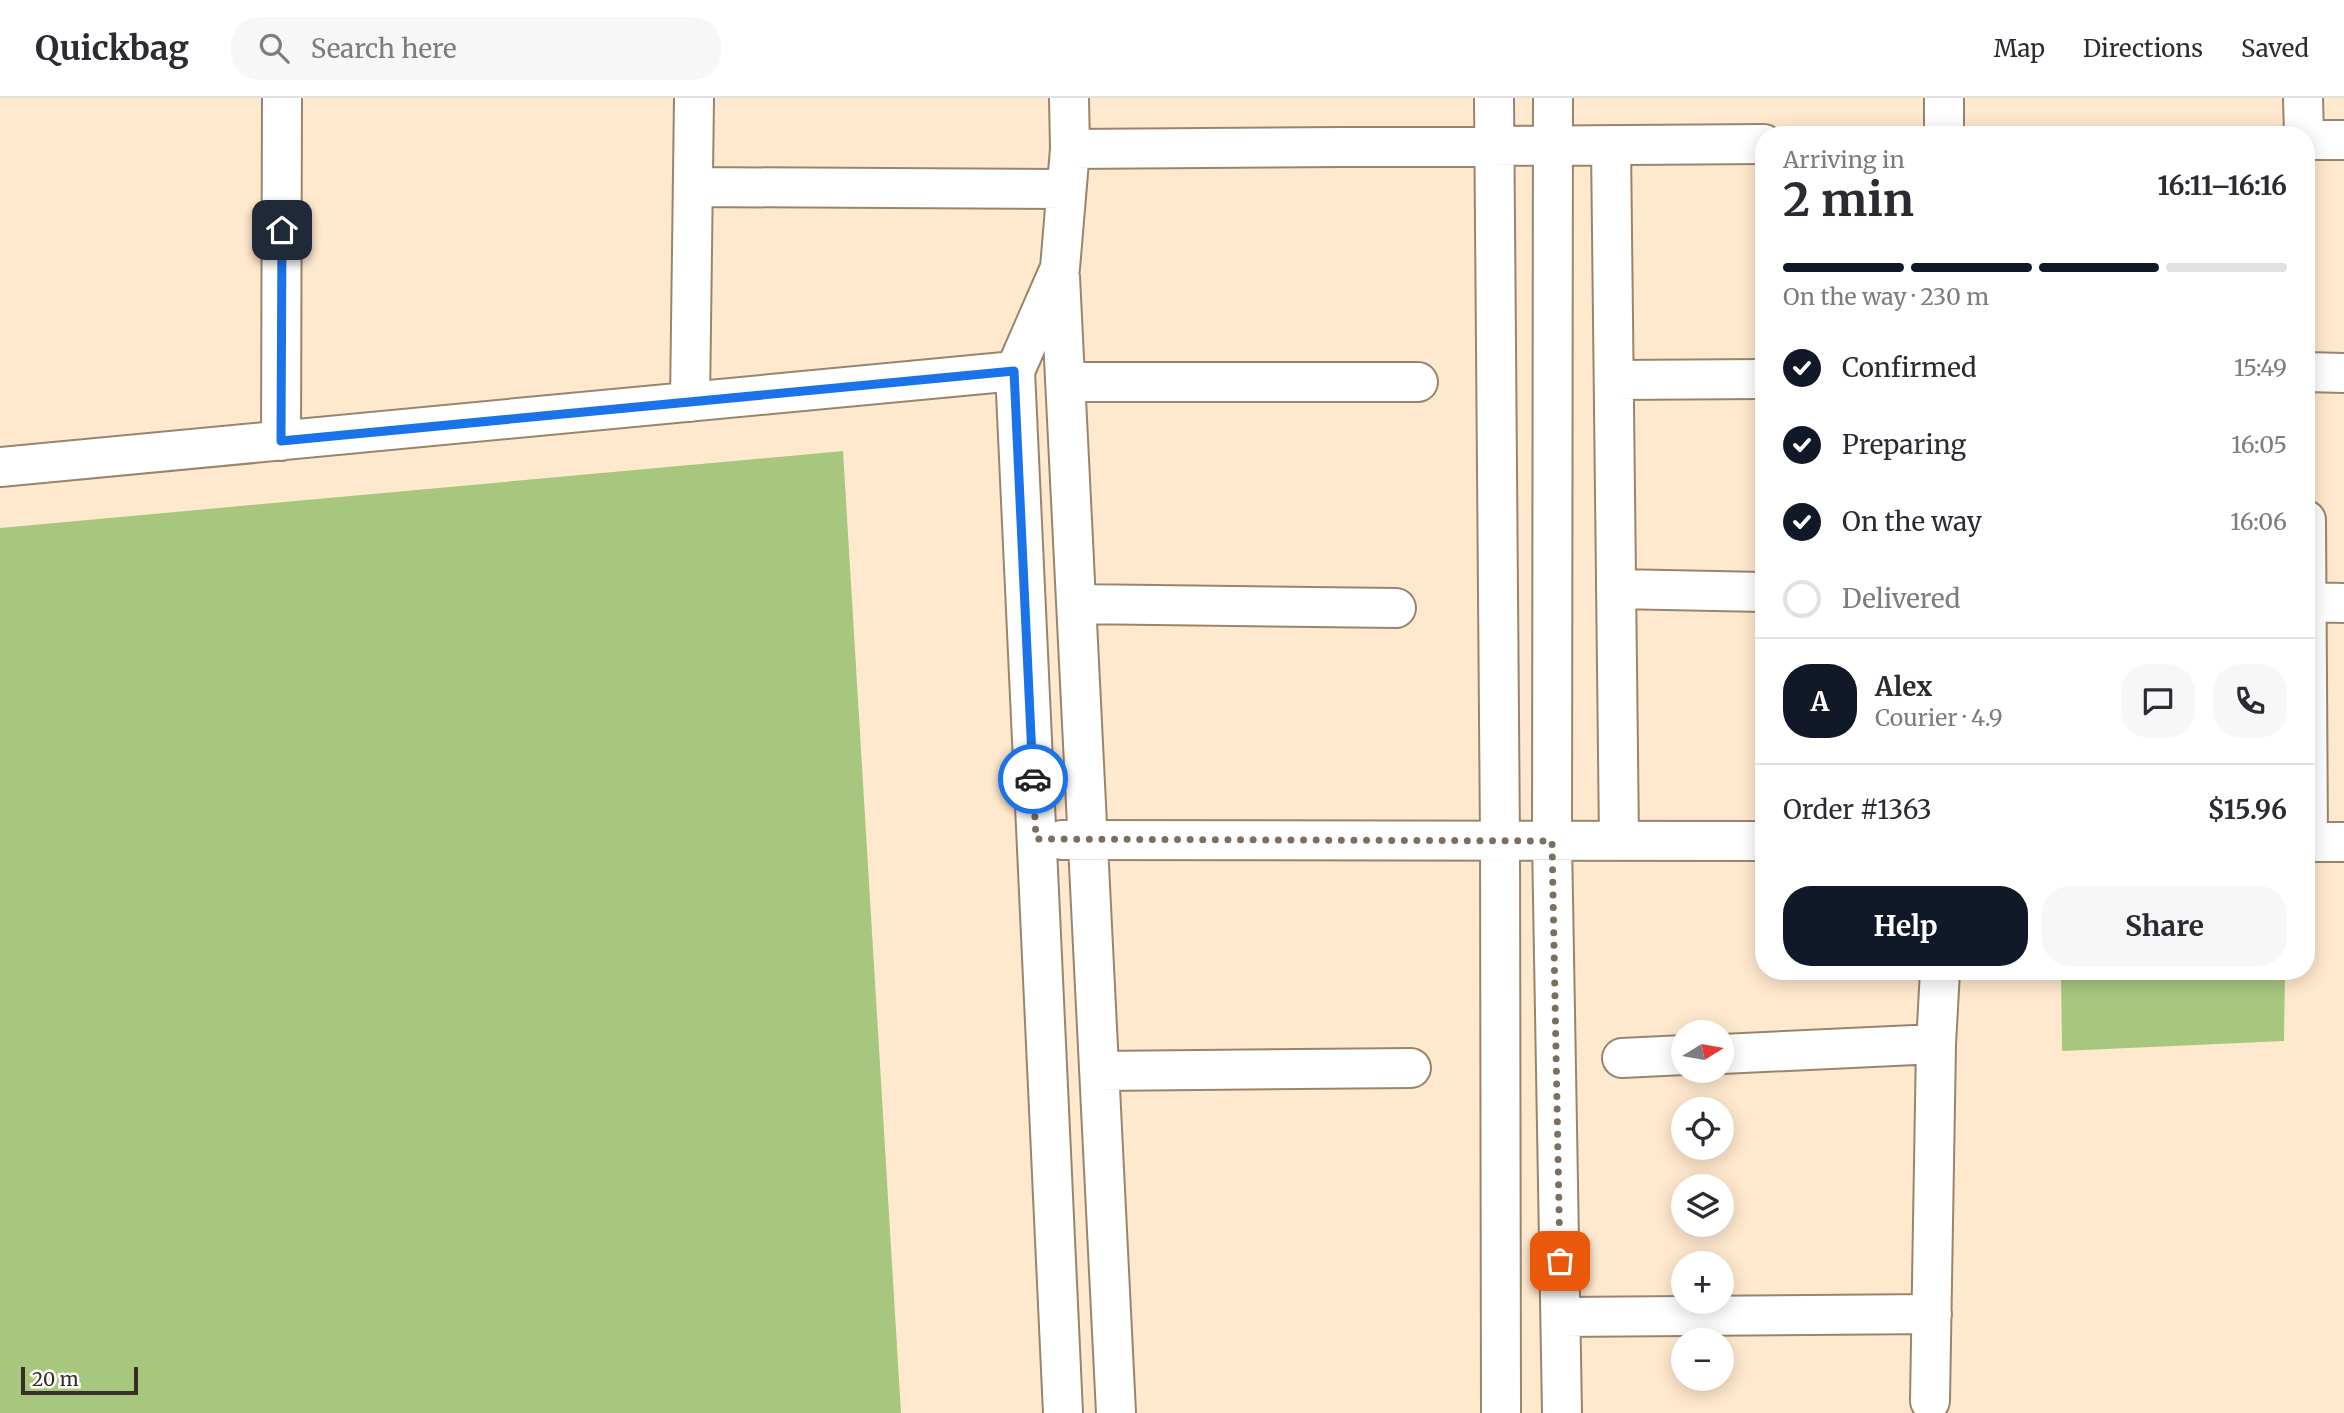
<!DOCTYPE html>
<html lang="en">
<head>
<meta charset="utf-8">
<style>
	body { margin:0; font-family:Merriweather,serif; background:#f7f7f7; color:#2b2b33; height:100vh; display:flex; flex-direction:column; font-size:26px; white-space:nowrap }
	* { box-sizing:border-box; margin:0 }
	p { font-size:23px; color:#7c7c81 }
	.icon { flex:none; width:38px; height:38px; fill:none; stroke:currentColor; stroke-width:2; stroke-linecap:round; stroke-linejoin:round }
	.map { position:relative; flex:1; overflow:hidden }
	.sheet { position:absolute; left:1755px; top:28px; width:560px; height:854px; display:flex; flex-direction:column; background:#fff; border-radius:28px; box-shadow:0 4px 18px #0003 }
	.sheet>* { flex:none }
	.needle { width:46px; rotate:79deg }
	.tools { position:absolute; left:1671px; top:922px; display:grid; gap:14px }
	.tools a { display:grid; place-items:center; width:63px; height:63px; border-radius:50%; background:#fff; box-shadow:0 4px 18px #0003; font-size:35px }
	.scale { position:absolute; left:21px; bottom:18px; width:117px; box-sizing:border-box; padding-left:7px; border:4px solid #372e24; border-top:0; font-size:19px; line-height:24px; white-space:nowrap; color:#372e24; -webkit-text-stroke:5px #fff; paint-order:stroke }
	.pin { position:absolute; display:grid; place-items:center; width:60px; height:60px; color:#fff; margin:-30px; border-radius:14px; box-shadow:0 4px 10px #0006 }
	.courier { position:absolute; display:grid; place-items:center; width:70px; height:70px; margin:-35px; border:5px solid #1a73e8; border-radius:50%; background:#fff; color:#222; box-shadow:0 2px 9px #0007 }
	.head em { font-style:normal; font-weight:700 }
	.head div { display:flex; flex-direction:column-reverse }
	.head { display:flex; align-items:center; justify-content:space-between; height:119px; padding:0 28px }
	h1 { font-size:46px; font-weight:700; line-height:52px }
	.bar { display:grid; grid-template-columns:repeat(4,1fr); gap:10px 7px; align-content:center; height:84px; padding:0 28px }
	.bar i { height:9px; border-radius:5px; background:#e1e1e2 }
	.bar .active { background:#111827 }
	.bar p { grid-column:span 4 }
	.line { display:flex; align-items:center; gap:18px; padding:0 28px; border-top:2px solid #e1e1e2 }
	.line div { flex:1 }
	.round { display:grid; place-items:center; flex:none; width:74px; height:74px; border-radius:28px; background:#f7f7f7 }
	ol { padding:0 28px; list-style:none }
	li { display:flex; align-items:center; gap:21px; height:77px }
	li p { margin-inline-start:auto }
	li .icon { padding:7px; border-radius:50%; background:#111827; color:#fff; stroke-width:4 }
	li:last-child { color:#7c7c81 }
	li i { width:38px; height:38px; border:4px solid #e1e1e2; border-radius:50% }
	.button { display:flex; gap:14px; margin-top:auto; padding:14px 28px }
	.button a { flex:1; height:80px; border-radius:28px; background:#111827; color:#fff; font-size:28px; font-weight:700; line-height:80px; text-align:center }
	.button a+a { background:#f7f7f7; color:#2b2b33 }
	header { display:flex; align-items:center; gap:42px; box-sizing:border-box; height:98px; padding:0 35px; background:#fff; border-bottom:2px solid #e1e1e2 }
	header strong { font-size:33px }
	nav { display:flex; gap:38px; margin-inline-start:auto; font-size:24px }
	.search { width:490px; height:63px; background:#f7f7f7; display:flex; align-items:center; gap:18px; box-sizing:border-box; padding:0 24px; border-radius:28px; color:#7c7c81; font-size:26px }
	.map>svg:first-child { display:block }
</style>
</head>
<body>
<header>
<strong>Quickbag</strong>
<div class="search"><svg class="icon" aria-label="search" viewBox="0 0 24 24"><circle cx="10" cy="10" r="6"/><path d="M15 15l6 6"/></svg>Search here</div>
<nav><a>Map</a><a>Directions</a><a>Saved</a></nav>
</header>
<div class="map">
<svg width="2344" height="1315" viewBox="0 0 2344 1315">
	<rect width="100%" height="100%" fill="#ffe9ce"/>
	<path fill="#a8c77e" d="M843 353 901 1315H0V430Z
		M2061 873H2285L2284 943 2062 953Z"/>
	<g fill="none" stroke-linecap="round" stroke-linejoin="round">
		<g stroke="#99856d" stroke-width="42">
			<path id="minor" d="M1494 0 1500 743 1501 1315
				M1553 0 1552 743 1562 1315
				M1944 0V37
				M2303 0 2304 37
				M2306 42H2344
				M1611 47 1619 743
				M1070 51 1764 46
				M694 89 1066 91
				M1060 179 1116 1315
				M2306 274 2344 275
				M1614 282 1764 281
				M1065 284H1418
				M690 304 694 0
				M281 343 282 0
				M0 369 1015 273
				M2306 422 2308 744
				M1616 491 1764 494
				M2306 504 2344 505
				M1076 506 1396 510
				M1062 742 1764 743
				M2306 744H2344
				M1722 956 1936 946
				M1622 960 1684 957
				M1099 973 1411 970
				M1561 1219 1932 1216
				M1930 1303 1936 946 1940 873
				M1063 1315 1015 273 1060 170 1070 51 1069 0"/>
		</g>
		<use href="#minor" stroke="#fff" stroke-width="38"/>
	</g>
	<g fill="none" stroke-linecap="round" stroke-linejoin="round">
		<path stroke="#7d6f60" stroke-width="7" stroke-dasharray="0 12.6" d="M1033 681 1036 741 1552 743 1560 1163"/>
		<path stroke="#1a73e8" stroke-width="9" d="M282 132 281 343 1014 273 1033 681"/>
	</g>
</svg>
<div class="tools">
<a><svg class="needle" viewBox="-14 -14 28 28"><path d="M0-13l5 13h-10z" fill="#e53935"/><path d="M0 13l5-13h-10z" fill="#7c7c81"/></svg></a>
<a><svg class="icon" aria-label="locate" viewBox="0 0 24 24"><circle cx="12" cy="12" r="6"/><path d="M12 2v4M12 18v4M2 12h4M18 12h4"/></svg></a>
<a><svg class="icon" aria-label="layers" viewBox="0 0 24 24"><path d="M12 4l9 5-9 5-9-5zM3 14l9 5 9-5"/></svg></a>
<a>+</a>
<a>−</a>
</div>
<div class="scale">20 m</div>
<div class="pin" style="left:1560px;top:1163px;background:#ea580c"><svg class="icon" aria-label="bag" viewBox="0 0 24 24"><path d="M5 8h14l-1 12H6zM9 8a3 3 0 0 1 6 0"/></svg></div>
<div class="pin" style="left:282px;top:132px;background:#1f2937"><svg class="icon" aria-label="home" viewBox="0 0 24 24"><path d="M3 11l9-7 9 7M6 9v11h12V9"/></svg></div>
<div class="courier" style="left:1033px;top:681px"><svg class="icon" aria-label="car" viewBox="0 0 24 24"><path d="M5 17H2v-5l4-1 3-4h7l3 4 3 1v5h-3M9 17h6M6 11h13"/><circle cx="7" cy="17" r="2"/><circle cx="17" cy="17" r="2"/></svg></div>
<section class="sheet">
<div class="head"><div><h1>2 min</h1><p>Arriving in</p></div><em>16:11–16:16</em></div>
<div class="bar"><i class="active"></i><i class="active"></i><i class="active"></i><i></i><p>On the way · 230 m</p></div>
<ol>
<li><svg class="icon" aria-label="check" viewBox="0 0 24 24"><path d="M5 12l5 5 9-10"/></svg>Confirmed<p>15:49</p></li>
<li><svg class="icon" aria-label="check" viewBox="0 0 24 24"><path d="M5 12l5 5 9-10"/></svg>Preparing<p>16:05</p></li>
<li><svg class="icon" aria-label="check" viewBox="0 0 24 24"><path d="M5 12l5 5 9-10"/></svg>On the way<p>16:06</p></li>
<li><i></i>Delivered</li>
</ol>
<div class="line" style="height:126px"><b class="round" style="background:#111827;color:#fff">A</b><div><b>Alex</b><p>Courier · 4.9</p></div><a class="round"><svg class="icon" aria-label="chat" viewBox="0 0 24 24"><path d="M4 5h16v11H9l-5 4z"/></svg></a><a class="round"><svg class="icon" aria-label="phone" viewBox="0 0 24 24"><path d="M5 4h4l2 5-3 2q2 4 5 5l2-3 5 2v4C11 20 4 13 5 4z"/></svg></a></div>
<div class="line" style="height:91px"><div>Order #1363</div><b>$15.96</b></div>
<div class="button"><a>Help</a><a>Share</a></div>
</section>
</div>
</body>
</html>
